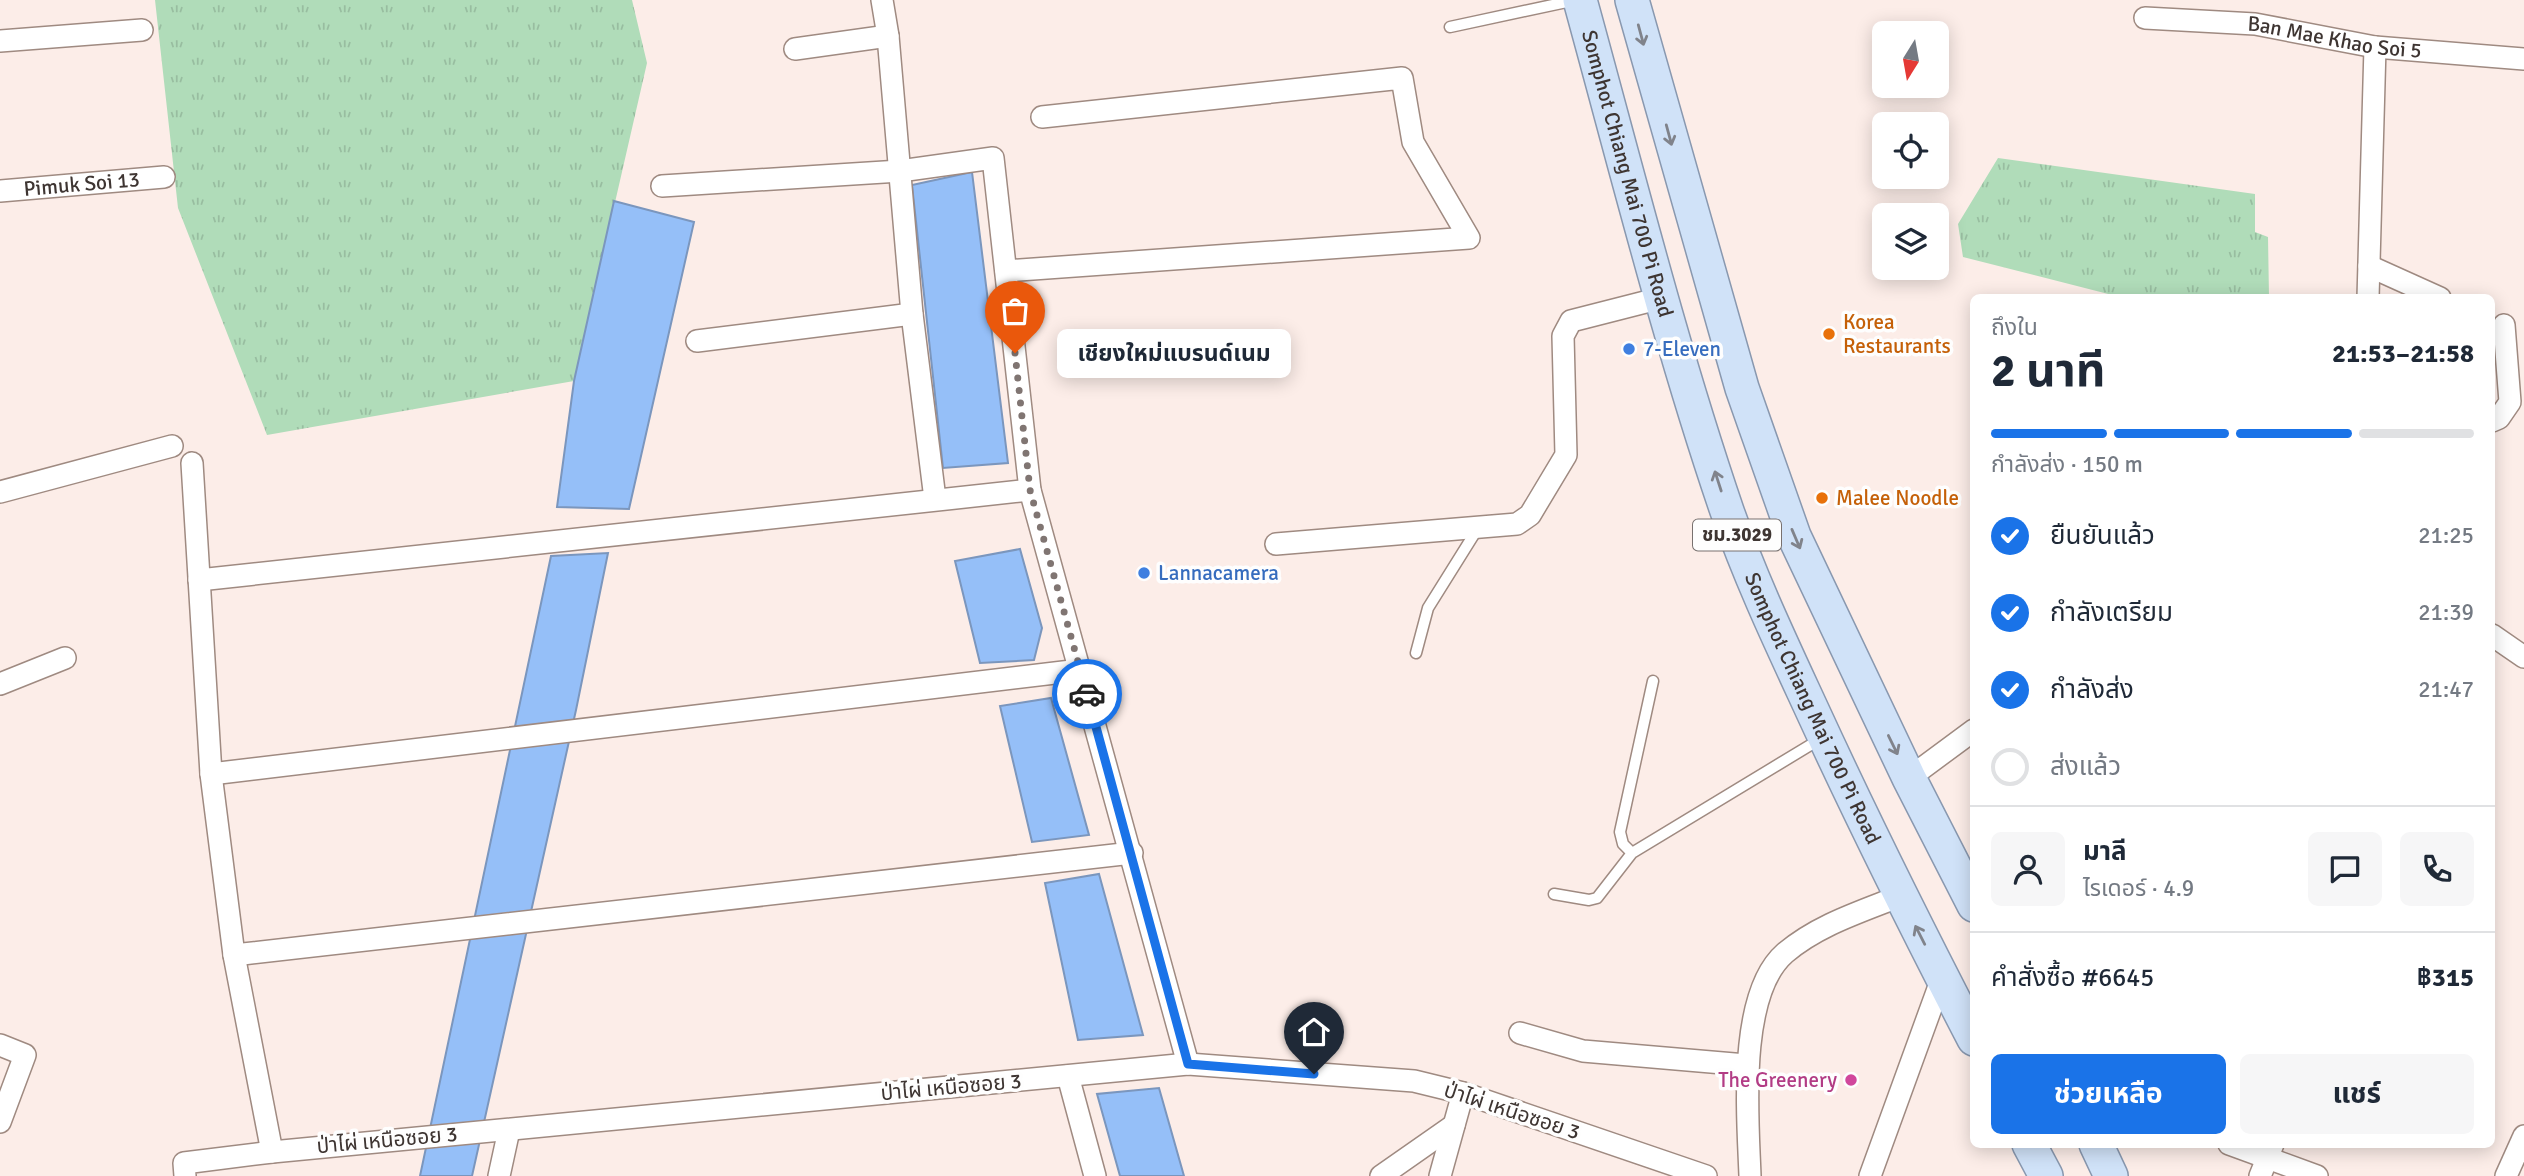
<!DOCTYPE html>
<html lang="th">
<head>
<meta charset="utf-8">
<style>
	body { margin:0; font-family:Signika,"Noto Sans Thai",sans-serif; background:#f6f6f7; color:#1f2937; height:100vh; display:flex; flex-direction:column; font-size:26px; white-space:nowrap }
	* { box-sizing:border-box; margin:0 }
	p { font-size:23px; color:#747a83 }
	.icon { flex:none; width:38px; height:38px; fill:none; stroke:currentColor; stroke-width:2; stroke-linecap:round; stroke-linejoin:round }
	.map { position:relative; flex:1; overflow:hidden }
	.panel { position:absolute; left:1970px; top:294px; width:525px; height:854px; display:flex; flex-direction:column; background:#fff; border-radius:10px; box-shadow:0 4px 18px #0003 }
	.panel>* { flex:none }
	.needle { width:46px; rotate:191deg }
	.buttons { position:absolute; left:1872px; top:21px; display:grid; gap:14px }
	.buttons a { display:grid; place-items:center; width:77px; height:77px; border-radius:10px; background:#fff; box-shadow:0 4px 18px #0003; font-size:35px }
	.pin { position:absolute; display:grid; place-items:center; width:60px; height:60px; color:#fff; margin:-72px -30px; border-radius:50% 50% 50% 0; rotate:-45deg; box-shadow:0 0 7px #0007 }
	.pin .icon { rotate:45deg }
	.courier { position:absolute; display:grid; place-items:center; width:70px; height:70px; margin:-35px; border:5px solid #1a73e8; border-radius:50%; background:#fff; color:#222; box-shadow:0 2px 9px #0007 }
	.bubble { position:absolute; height:49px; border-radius:10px; background:#fff; box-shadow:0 4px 18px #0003; font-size:23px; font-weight:700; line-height:49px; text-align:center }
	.head em { font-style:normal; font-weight:700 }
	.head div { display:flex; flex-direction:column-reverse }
	.head { display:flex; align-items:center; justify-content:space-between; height:119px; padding:0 21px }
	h1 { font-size:46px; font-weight:700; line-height:52px }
	.bar { display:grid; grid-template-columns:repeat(4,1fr); gap:10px 7px; align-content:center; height:84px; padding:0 21px }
	.bar i { height:9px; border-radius:5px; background:#e0e1e3 }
	.bar .selected { background:#1a73e8 }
	.bar p { grid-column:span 4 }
	.line { display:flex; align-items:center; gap:18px; padding:0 21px; border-top:2px solid #e0e1e3 }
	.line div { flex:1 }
	.round { display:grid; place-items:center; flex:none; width:74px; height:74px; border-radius:10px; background:#f6f6f7 }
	ol { padding:0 21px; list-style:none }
	li { display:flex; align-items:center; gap:21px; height:77px }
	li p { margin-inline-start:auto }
	li .icon { padding:7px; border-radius:50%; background:#1a73e8; color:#fff; stroke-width:4 }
	li:last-child { color:#747a83 }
	li i { width:38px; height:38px; border:4px solid #e0e1e3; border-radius:50% }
	.action { display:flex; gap:14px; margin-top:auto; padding:14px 21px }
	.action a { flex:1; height:80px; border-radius:10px; background:#1a73e8; color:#fff; font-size:28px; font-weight:700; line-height:80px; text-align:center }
	.action a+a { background:#f6f6f7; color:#1f2937 }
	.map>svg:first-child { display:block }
</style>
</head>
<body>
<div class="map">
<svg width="2524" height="1176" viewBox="0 0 2524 1176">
	<defs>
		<pattern id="grass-tufts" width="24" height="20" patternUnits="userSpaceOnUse" patternTransform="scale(1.75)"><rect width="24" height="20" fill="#b0dcb9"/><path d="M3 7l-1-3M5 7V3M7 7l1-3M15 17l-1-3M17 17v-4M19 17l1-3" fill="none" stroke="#98bda0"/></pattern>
	</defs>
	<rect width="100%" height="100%" fill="#fcede8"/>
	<path fill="url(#grass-tufts)" d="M155 0H632L647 63 574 381 267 435 178 208Z
		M1998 158 2255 194V232L2268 237 2269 297H2120L1963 257 1958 224Z"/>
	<path fill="#95bff8" stroke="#7b96bd" stroke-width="2" d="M972 172 1008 463 943 468 912 185Z
		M614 201 694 222 629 509 557 507 574 381Z
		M1020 549 1042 628 1034 660 980 663 955 561Z
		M608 553 576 710 472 1176H420L551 556Z
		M1051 698 1089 835 1032 842 1000 706Z
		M1099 874 1143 1035 1078 1040 1045 883Z
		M1159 1088 1184 1176H1120L1097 1094Z"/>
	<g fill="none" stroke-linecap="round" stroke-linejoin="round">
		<g stroke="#9f8a81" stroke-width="13">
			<path id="service" d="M1450 27 1576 0
				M1416 653 1428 608 1478 528
				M1632 853 1623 844 1620 832 1653 681
				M1554 894 1589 900 1597 898 1632 853 1822 738"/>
		</g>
		<g stroke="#9f8a81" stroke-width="24">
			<g id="minor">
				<path id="s1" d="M2145 18 2255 24 2375 47 2524 59"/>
				<path d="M888 36 912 314 935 499"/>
				<path d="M0 41 142 30"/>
				<path d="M795 49 888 36 882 0"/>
				<path d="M662 186 900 171 993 158 1030 490 1188 1064"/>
				<path id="s2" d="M0 191 164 177"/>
				<path d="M2369 266 2440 298"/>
				<path d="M1006 271 1469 238 1413 142 1402 78 1042 117"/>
				<path d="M2368 298 2375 47"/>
				<path d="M697 341 912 314"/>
				<path d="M2492 421 2499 418 2510 402 2504 325"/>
				<path d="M192 463 211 774 234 955 272 1152"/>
				<path d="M0 492 172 446"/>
				<path d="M1276 544 1517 524 1530 515 1566 455 1563 336 1571 321 1661 298"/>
				<path d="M199 580 1030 490"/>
				<path d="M2492 635 2524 657"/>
				<path d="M0 684 65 658"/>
				<path d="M211 774 1080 670"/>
				<path d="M1909 778 1974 730"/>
				<path d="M234 955 1132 853"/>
				<path d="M1520 1033 1583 1051 1746 1065"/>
				<path d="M0 1045 25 1055 0 1122"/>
				<path d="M1068 1076 1095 1176"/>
				<path d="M2229 1144 2317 1176"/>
				<path d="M185 1176 184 1163 272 1152 1188 1064 1414 1081 1463 1093 1706 1176"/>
				<path d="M499 1176 509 1130"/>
				<path d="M1381 1176 1454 1125"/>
				<path d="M1440 1176 1463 1093"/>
				<path d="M1750 1176C1748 1118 1737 995 1785 953 1818 925 1860 912 1900 896"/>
				<path d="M1870 1176 1942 978"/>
				<path d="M2260 1176 2273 1144"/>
				<path d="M2506 1176 2524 1136"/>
			</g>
		</g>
		<g stroke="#8998af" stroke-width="36">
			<g id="primary">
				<path id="s3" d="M1580 0C1627 171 1670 344 1727 511 1751 580 1783 647 1813 712 1864 823 1918 931 1974 1039"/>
				<path d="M1632 0 1742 388 1794 536 1909 778 1974 905"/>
				<path d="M2029 1144 2046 1176"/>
				<path d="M2096 1144 2111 1176"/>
			</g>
		</g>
		<use href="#service" stroke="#fff" stroke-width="10"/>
		<use href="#minor" stroke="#fff" stroke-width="21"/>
		<use href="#primary" stroke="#d0e2f8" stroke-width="33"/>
	</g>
	<defs><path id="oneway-shaft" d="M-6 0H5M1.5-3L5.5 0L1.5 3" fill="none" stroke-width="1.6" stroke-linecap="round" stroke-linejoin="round" transform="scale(1.75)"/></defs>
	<g stroke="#80838b">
		<use href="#oneway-shaft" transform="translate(1641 35) rotate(75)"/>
		<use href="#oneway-shaft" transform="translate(1669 135) rotate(75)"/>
		<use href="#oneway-shaft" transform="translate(1718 481) rotate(-108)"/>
		<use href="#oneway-shaft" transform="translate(1796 539) rotate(67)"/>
		<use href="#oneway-shaft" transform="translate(1893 745) rotate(64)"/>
		<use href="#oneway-shaft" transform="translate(1920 935) rotate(-117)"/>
	</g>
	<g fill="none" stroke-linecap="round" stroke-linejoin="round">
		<path stroke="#807572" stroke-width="7" stroke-dasharray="0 12.6" d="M1015 353 1030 490 1087 694"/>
		<path stroke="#1a73e8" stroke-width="9" d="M1087 694 1188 1064 1314 1074"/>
	</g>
	<g fill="#e8710a" stroke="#fefefe" stroke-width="2.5">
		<circle cx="1829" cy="334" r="7"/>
		<circle cx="1822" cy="498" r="7"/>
	</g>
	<g fill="#3f7fe0" stroke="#fefefe" stroke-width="2.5">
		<circle cx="1629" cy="349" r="7"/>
		<circle cx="1144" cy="573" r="7"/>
	</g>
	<circle fill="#d1479c" stroke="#fefefe" stroke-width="2.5" cx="1851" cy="1080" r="7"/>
	<g text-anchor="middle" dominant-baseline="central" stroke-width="7" stroke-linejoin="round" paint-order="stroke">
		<rect fill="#fefefe" stroke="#78716f" stroke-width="2" x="1693" y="519.5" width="88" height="31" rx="5"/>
		<g font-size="19" font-weight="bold" fill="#3e3532">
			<text x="1737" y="535">ชม.3029</text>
		</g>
		<g font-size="21" fill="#3e3532" stroke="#fefefe">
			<text stroke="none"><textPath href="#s1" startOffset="191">Ban Mae Khao Soi 5</textPath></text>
			<text stroke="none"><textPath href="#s3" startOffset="180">Somphot Chiang Mai 700 Pi Road</textPath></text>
			<text stroke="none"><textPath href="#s2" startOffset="82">Pimuk Soi 13</textPath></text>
			<text stroke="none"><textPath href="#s3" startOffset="747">Somphot Chiang Mai 700 Pi Road</textPath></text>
			<text transform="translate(951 1087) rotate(-5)">ป่าไผ่ เหนือซอย 3</text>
			<text transform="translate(1512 1111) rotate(18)">ป่าไผ่ เหนือซอย 3</text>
			<text transform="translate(387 1140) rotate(-5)">ป่าไผ่ เหนือซอย 3</text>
		</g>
		<g font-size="21" fill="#c56008" stroke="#fefefe" text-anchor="start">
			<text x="1843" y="322">Korea<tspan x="1843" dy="24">Restaurants</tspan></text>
			<text x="1836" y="498">Malee Noodle</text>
		</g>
		<g font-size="21" fill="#366cbe" stroke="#fefefe" text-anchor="start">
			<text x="1643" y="349">7-Eleven</text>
			<text x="1158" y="573">Lannacamera</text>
		</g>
		<g font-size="21" fill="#b23c85" stroke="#fefefe" text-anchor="end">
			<text x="1837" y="1080">The Greenery</text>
		</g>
	</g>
</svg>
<div class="buttons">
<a><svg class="needle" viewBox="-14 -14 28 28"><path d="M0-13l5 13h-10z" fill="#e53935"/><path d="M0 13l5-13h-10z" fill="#747a83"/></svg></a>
<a><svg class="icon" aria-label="locate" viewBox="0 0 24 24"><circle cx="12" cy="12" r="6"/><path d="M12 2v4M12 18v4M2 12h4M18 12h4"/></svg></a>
<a><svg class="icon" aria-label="layers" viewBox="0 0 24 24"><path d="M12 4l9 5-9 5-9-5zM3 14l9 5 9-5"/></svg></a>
</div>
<div class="pin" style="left:1015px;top:353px;background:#ea580c"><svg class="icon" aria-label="bag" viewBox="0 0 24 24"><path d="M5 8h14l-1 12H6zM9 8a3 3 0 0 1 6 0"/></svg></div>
<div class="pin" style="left:1314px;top:1074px;background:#1f2937"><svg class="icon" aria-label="home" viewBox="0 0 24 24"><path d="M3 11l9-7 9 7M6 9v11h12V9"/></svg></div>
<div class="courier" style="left:1087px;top:694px"><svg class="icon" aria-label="car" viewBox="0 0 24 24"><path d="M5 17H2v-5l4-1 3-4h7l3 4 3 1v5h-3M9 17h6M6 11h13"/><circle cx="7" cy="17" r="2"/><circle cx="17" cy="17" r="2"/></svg></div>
<div class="bubble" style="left:1057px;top:329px;width:234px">เชียงใหม่แบรนด์เนม</div>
<section class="panel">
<div class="head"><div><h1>2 นาที</h1><p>ถึงใน</p></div><em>21:53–21:58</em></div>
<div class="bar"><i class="selected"></i><i class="selected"></i><i class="selected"></i><i></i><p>กำลังส่ง · 150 m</p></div>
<ol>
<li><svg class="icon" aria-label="check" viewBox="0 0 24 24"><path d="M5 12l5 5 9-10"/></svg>ยืนยันแล้ว<p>21:25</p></li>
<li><svg class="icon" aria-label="check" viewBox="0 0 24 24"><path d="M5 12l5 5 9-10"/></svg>กำลังเตรียม<p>21:39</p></li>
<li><svg class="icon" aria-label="check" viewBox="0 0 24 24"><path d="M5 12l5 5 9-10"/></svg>กำลังส่ง<p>21:47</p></li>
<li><i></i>ส่งแล้ว</li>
</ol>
<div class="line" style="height:126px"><a class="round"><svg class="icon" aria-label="person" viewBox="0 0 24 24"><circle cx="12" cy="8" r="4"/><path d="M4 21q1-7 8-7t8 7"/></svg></a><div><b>มาลี</b><p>ไรเดอร์ · 4.9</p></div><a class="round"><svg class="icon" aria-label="chat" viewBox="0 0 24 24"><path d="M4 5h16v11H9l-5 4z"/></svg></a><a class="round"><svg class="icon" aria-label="phone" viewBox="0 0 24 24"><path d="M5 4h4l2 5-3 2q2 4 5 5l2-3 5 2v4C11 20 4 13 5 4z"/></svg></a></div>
<div class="line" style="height:91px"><div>คำสั่งซื้อ #6645</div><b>฿315</b></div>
<div class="action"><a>ช่วยเหลือ</a><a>แชร์</a></div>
</section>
</div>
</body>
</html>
